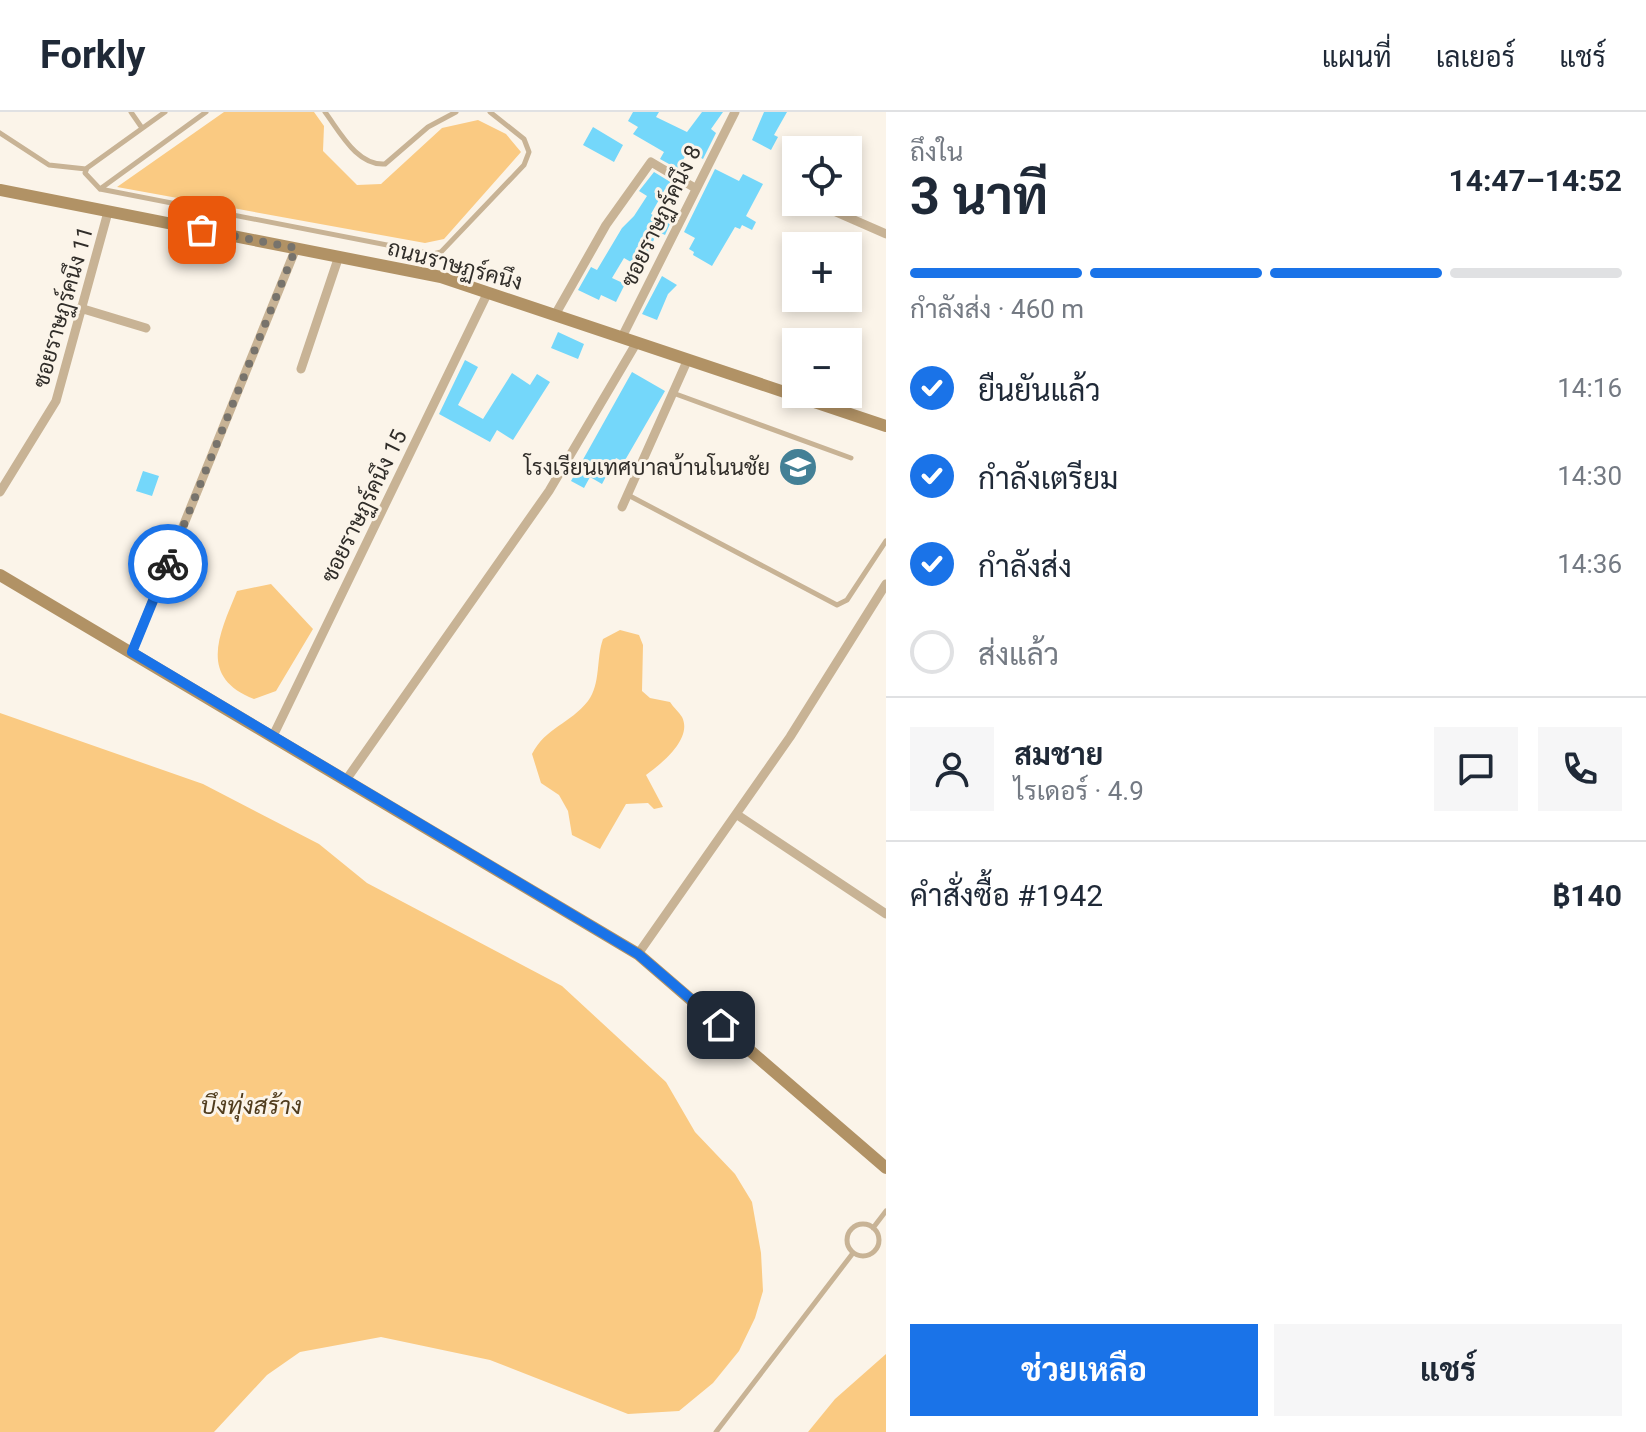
<!DOCTYPE html>
<html lang="th">
<head>
<meta charset="utf-8">
<style>
	body { margin:0; font-family:Roboto,Sarabun,sans-serif; background:#f6f6f7; color:#1f2937; height:100vh; display:flex; flex-direction:column; font-size:30px; white-space:nowrap }
	* { box-sizing:border-box; margin:0 }
	p { font-size:26px; color:#747a83 }
	.icon { flex:none; width:44px; height:44px; fill:none; stroke:currentColor; stroke-width:2; stroke-linecap:round; stroke-linejoin:round }
	.map { position:relative; flex:1; overflow:hidden }
	.side { display:flex; flex-direction:column; background:#fff; width:760px }
	.side>* { flex:none }
	.tools { position:absolute; left:782px; top:24px; display:grid; gap:16px }
	.tools a { display:grid; place-items:center; width:80px; height:80px; border-radius:0px; background:#fff; box-shadow:0 4px 12px #0003; font-size:40px }
	.pin { position:absolute; display:grid; place-items:center; width:68px; height:68px; color:#fff; margin:-34px; border-radius:16px; box-shadow:0 4px 12px #0006 }
	.courier { position:absolute; display:grid; place-items:center; width:80px; height:80px; margin:-40px; border:6px solid #1a73e8; border-radius:50%; background:#fff; color:#222; box-shadow:0 2px 10px #0007 }
	.summary em { font-style:normal; font-weight:700 }
	.summary div { display:flex; flex-direction:column-reverse }
	.summary { display:flex; align-items:center; justify-content:space-between; height:136px; padding:0 24px }
	h1 { font-size:52px; font-weight:700; line-height:60px }
	.bar { display:grid; grid-template-columns:repeat(4,1fr); gap:12px 8px; align-content:center; height:96px; padding:0 24px }
	.bar i { height:10px; border-radius:6px; background:#e0e1e3 }
	.bar .on { background:#1a73e8 }
	.bar p { grid-column:span 4 }
	.line { display:flex; align-items:center; gap:20px; padding:0 24px; border-top:2px solid #e0e1e3 }
	.line div { flex:1 }
	.round { display:grid; place-items:center; flex:none; width:84px; height:84px; border-radius:0px; background:#f6f6f7 }
	ol { padding:0 24px; list-style:none }
	li { display:flex; align-items:center; gap:24px; height:88px }
	li p { margin-inline-start:auto }
	li .icon { padding:8px; border-radius:50%; background:#1a73e8; color:#fff; stroke-width:4 }
	li:last-child { color:#747a83 }
	li i { width:44px; height:44px; border:4px solid #e0e1e3; border-radius:50% }
	.cta { display:flex; gap:16px; margin-top:auto; padding:16px 24px }
	.cta a { flex:1; height:92px; border-radius:0px; background:#1a73e8; color:#fff; font-size:32px; font-weight:700; line-height:92px; text-align:center }
	.cta a+a { background:#f6f6f7; color:#1f2937 }
	header { display:flex; align-items:center; gap:48px; box-sizing:border-box; height:112px; padding:0 40px; background:#fff; border-bottom:2px solid #e0e1e3 }
	header strong { font-size:38px }
	nav { display:flex; gap:44px; margin-inline-start:auto; font-size:28px }
	main { display:flex; flex:1; min-height:0 }
	.map>svg:first-child { display:block }
</style>
</head>
<body>
<header>
<strong>Forkly</strong>
<nav><a>แผนที่</a><a>เลเยอร์</a><a>แชร์</a></nav>
</header>
<main>
<div class="map">
<svg width="886" height="1320" viewBox="0 0 886 1320">
	<rect width="100%" height="100%" fill="#fbf4e9"/>
	<path fill="#faca82" d="M224 0H314L324 14 323 39 357 73 381 72 442 16 478 8 506 22 521 40 444 127 425 131 117 75Z
		M271 472 313 517 276 579 254 587C197 565 220 521 237 479Z
		M620 518 639 523 643 533 642 579 650 586 670 590C673 595 679 600 682 605 693 627 661 652 646 663L663 695 654 697 648 691 626 692 600 737 572 723 568 699 559 683 541 671 532 642C546 615 570 612 588 589 601 572 596 546 603 527Z
		M0 601 203 672 319 732 367 771 562 874 666 970 695 1020 735 1062 752 1090 761 1141 763 1179 755 1206 739 1239 713 1271 679 1299 628 1302 490 1248 381 1225 300 1240 267 1263 214 1320H0Z
		M886 1242V1320H808L835 1287Z"/>
	<path fill="#74d7fa" d="M633 0H659L656 5 687 20 702 0H723L711 17 716 21 703 47 688 39 678 57 660 47 664 40 633 22 638 15 628 9Z
		M764 0H787L774 23 778 25 771 38 752 28Z
		M593 15 623 33 614 50 583 33Z
		M715 57 739 69 743 62 763 72 746 104 756 110 752 118 742 113 740 117 735 115 712 154 693 143 694 140 689 137 695 126 684 120Z
		M654 60 677 74 672 81 665 77 651 102 670 112 665 123 657 119 643 157 624 146 612 166 625 172 616 190 601 183 599 188 578 178 591 155 597 158 622 116 634 104 647 84 639 79Z
		M662 164 677 173 668 182 657 208 642 202Z
		M558 220 584 232 578 247 551 236Z
		M465 248 478 255 458 293 483 307 512 261 530 273 537 262 550 270 513 328 497 318 490 330 439 302Z
		M632 260 665 279 624 350 616 346 602 372 590 365 584 376 571 369Z
		M143 359 159 364 152 384 136 379Z"/>
	<g fill="none" stroke-linecap="round" stroke-linejoin="round">
		<path stroke="#c8b395" stroke-width="5" d="M131 0 142 16
			M165 0 87 56 85 61 100 77 433 142 441 140 524 53 529 40 524 27 490 0
			M325 0C340 20 357 54 385 52L428 15 456 0
			M0 21 49 53 86 57
			M100 77 206 0
			M673 281 851 346
			M628 383 837 493 847 488 886 429
			M847 1128a16 16 0 1 1 32 0a16 16 0 1 1-32 0Z
			M873 1116 886 1099
			M716 1320 853 1141"/>
		<path stroke="#c8b395" stroke-width="9" d="M813 90 886 122
			M80 196 146 216
			M555 203 606 113 651 50 695 76
			M622 225 735 0
			M301 257 339 144
			M0 380 56 289 108 100
			M622 395 688 247
			M132 540 296 136
			M273 624 488 180
			M346 668 549 379 637 230
			M736 702 886 802
			M638 842 790 625 886 472"/>
		<path stroke="#b19265" stroke-width="12" d="M0 78 441 165 886 314
			M0 463 638 842 886 1056"/>
	</g>
	<g fill="none" stroke-linecap="round" stroke-linejoin="round">
		<path stroke="#77736c" stroke-width="8" stroke-dasharray="0 14.4" d="M168 452 296 136 202 118"/>
		<path stroke="#1a73e8" stroke-width="10" d="M168 452 132 540 638 842 721 913"/>
	</g>
	<defs>
		<g id="school-disc" transform="scale(2)"><circle r="9.5" fill="#438096" stroke="#fbf4e9"/><path d="M0-5L7-2L0 1L-7-2ZM-4 1L0 2.5L4 1V4Q0 6-4 4Z" fill="#fff"/></g>
	</defs>
	<g fill-rule="evenodd">
		<use href="#school-disc" x="798" y="355"/>
	</g>
	<g text-anchor="middle" dominant-baseline="central" stroke-width="6" stroke-linejoin="round" paint-order="stroke">
		<g font-size="22" fill="#302d29" stroke="#fbf4e9">
			<text transform="translate(661 104) rotate(-64)">ซอยราษฏร์คนึง 8</text>
			<text transform="translate(455 153) rotate(15)">ถนนราษฏร์คนึง</text>
			<text transform="translate(63 195) rotate(-74)">ซอยราษฏร์คนึง 11</text>
			<text transform="translate(364 394) rotate(-64)">ซอยราษฏร์คนึง 15</text>
		</g>
		<g font-size="22" fill="#302d29" stroke="#fbf4e9" text-anchor="end">
			<text x="770" y="355">โรงเรียนเทศบาลบ้านโนนชัย</text>
		</g>
		<g font-size="24" font-style="italic" fill="#503c1d" stroke="#fbf4e9">
			<text x="251" y="994">บึงทุ่งสร้าง</text>
		</g>
	</g>
</svg>
<div class="tools">
<a><svg class="icon" aria-label="locate" viewBox="0 0 24 24"><circle cx="12" cy="12" r="6"/><path d="M12 2v4M12 18v4M2 12h4M18 12h4"/></svg></a>
<a>+</a>
<a>−</a>
</div>
<div class="pin" style="left:202px;top:118px;background:#ea580c"><svg class="icon" aria-label="bag" viewBox="0 0 24 24"><path d="M5 8h14l-1 12H6zM9 8a3 3 0 0 1 6 0"/></svg></div>
<div class="pin" style="left:721px;top:913px;background:#1f2937"><svg class="icon" aria-label="home" viewBox="0 0 24 24"><path d="M3 11l9-7 9 7M6 9v11h12V9"/></svg></div>
<div class="courier" style="left:168px;top:452px"><svg class="icon" aria-label="bike" viewBox="0 0 24 24"><circle cx="6" cy="16" r="4"/><circle cx="18" cy="16" r="4"/><path d="M6 16l4-8h5l3 8M10 8l3 8H6M13 5h3"/></svg></div>
</div>
<section class="side">
<div class="summary"><div><h1>3 นาที</h1><p>ถึงใน</p></div><em>14:47–14:52</em></div>
<div class="bar"><i class="on"></i><i class="on"></i><i class="on"></i><i></i><p>กำลังส่ง · 460 m</p></div>
<ol>
<li><svg class="icon" aria-label="check" viewBox="0 0 24 24"><path d="M5 12l5 5 9-10"/></svg>ยืนยันแล้ว<p>14:16</p></li>
<li><svg class="icon" aria-label="check" viewBox="0 0 24 24"><path d="M5 12l5 5 9-10"/></svg>กำลังเตรียม<p>14:30</p></li>
<li><svg class="icon" aria-label="check" viewBox="0 0 24 24"><path d="M5 12l5 5 9-10"/></svg>กำลังส่ง<p>14:36</p></li>
<li><i></i>ส่งแล้ว</li>
</ol>
<div class="line" style="height:144px"><a class="round"><svg class="icon" aria-label="person" viewBox="0 0 24 24"><circle cx="12" cy="8" r="4"/><path d="M4 21q1-7 8-7t8 7"/></svg></a><div><b>สมชาย</b><p>ไรเดอร์ · 4.9</p></div><a class="round"><svg class="icon" aria-label="chat" viewBox="0 0 24 24"><path d="M4 5h16v11H9l-5 4z"/></svg></a><a class="round"><svg class="icon" aria-label="phone" viewBox="0 0 24 24"><path d="M5 4h4l2 5-3 2q2 4 5 5l2-3 5 2v4C11 20 4 13 5 4z"/></svg></a></div>
<div class="line" style="height:104px"><div>คำสั่งซื้อ #1942</div><b>฿140</b></div>
<div class="cta"><a>ช่วยเหลือ</a><a>แชร์</a></div>
</section>
</main>
</body>
</html>
